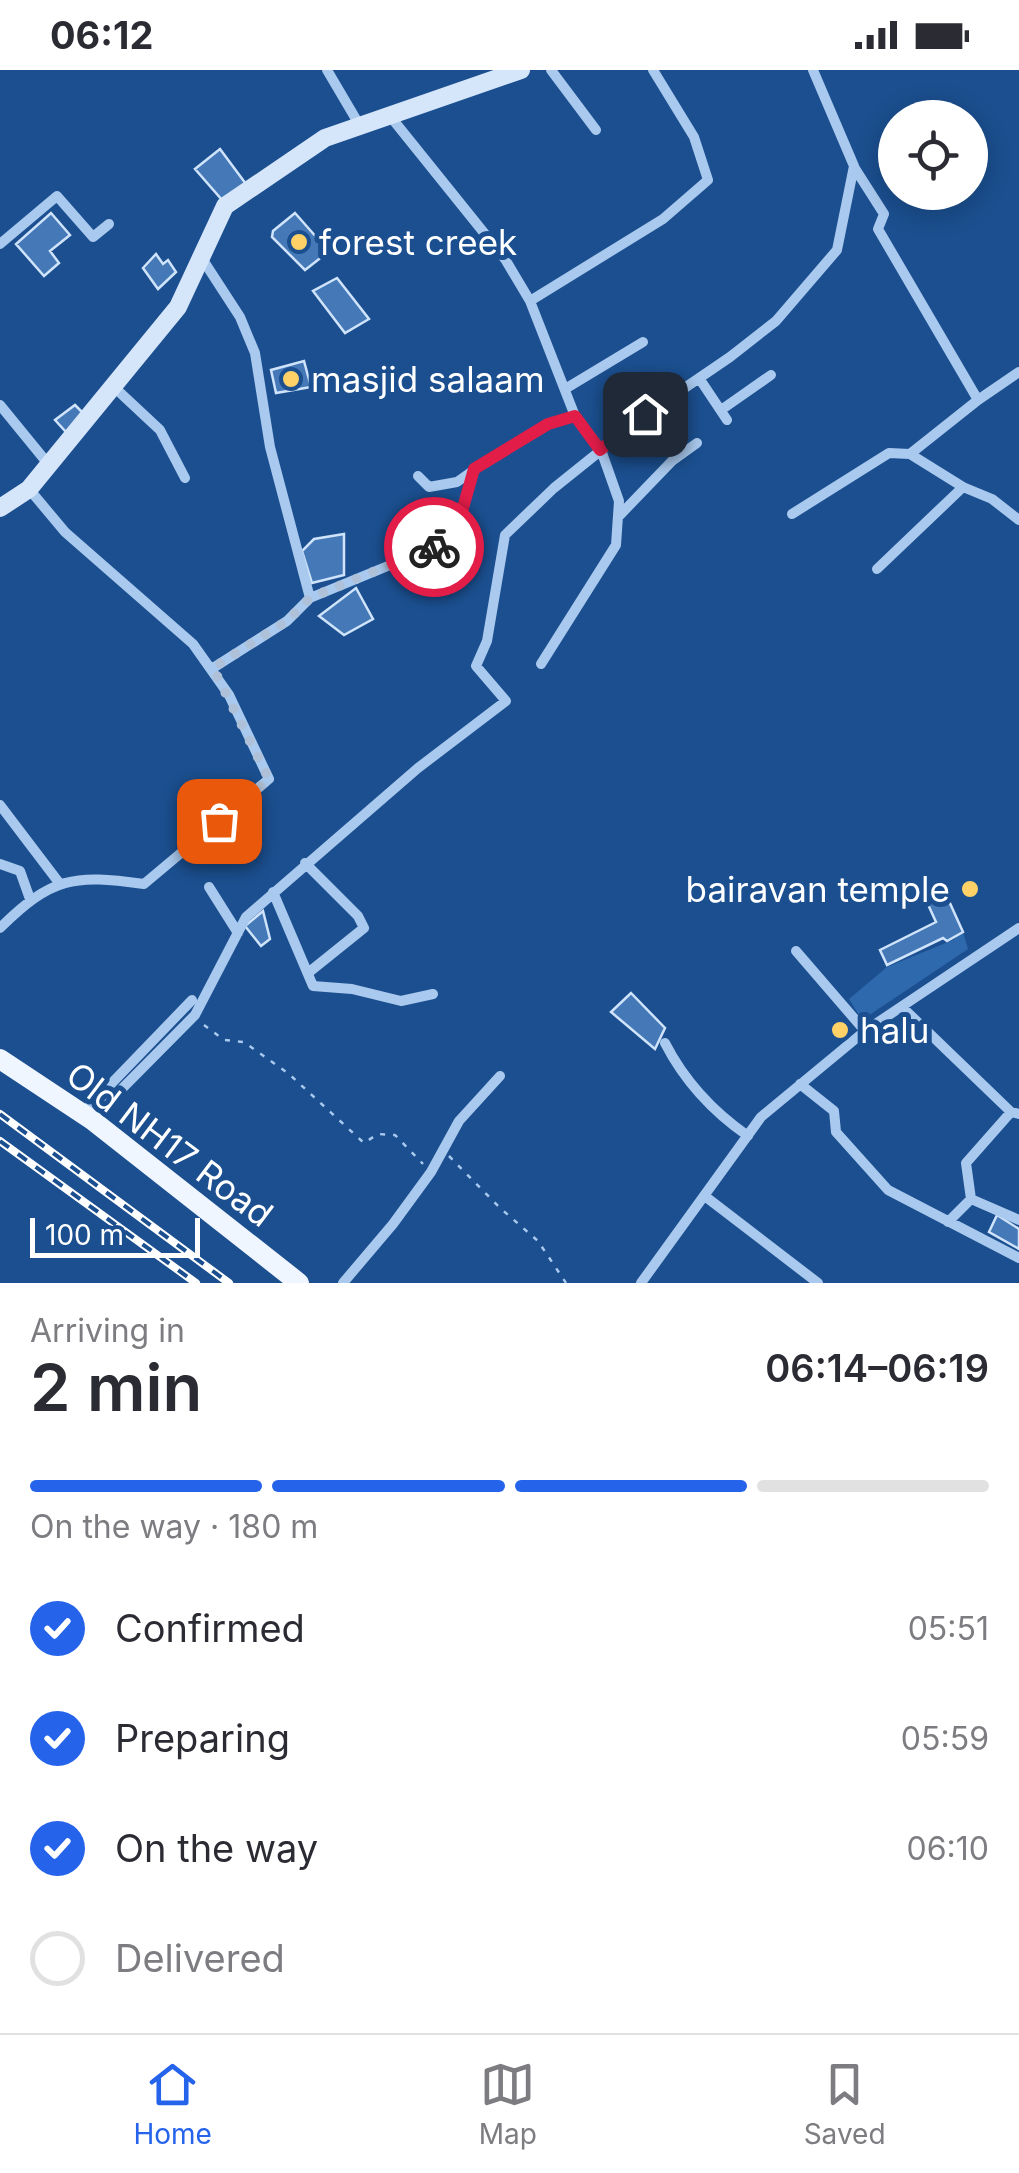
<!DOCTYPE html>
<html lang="en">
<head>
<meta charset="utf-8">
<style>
	body { margin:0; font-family:Inter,sans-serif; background:#f2f2f3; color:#2b2b33; height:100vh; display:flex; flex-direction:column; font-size:38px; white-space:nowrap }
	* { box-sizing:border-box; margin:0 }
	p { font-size:32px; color:#7c7c81 }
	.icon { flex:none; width:55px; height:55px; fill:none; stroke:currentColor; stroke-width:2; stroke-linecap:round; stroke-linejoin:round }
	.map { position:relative; height:1213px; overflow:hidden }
	.panel { display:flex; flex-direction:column; background:#fff; flex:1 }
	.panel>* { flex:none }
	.tools { position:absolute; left:878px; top:30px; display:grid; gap:20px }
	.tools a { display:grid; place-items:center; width:110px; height:110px; border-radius:50%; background:#fff; box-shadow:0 5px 25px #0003; font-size:50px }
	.scale { position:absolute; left:30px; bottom:25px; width:170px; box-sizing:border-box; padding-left:10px; border:5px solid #fff; border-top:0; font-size:28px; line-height:35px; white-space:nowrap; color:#fff; -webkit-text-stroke:8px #1b4f8f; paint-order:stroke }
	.pin { position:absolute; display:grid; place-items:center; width:85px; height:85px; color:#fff; margin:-42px; border-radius:20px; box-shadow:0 5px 15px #0006 }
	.courier { position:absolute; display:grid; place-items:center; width:100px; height:100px; margin:-50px; border:8px solid #e11d48; border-radius:50%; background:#fff; color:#222; box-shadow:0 2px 12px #0007 }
	.overview em { font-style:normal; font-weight:600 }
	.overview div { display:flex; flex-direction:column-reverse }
	.overview { display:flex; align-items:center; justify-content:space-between; height:170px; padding:0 30px }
	h1 { font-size:65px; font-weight:600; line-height:75px }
	.bar { display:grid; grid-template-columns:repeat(4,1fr); gap:15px 10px; align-content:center; height:120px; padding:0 30px }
	.bar i { height:12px; border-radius:8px; background:#e1e1e2 }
	.bar .active { background:#2563eb }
	.bar p { grid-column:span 4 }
	ol { padding:0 30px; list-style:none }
	li { display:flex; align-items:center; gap:30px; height:110px }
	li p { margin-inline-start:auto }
	li .icon { padding:10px; border-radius:50%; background:#2563eb; color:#fff; stroke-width:4 }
	li:last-child { color:#7c7c81 }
	li i { width:55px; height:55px; border:5px solid #e1e1e2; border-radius:50% }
	.status { display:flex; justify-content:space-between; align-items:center; height:70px; padding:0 50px; background:#fff; direction:ltr }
	.status svg { height:28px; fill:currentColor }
	.menu { display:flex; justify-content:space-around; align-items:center; height:140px; border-top:2px solid #e1e1e2; background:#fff; font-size:28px; color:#7c7c81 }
	.menu a { display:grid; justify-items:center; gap:5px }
	.menu .active { color:#2563eb }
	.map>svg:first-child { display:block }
</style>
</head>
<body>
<div class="status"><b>06:12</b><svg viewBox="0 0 49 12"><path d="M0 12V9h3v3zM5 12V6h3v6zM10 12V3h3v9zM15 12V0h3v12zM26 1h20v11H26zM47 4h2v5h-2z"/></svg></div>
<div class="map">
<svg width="1019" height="1213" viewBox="0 0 1019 1213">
	<rect width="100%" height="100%" fill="#1b4f8f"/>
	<path fill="#2e69ad" d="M963 862 968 879 862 950 849 929 887 897 953 870Z"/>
	<path fill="#4478b7" stroke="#cfe3fa" stroke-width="2.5" d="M220 79 246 114 223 131 195 99Z
		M51 143 70 165 50 181 59 193 44 206 16 174Z
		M295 143 325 177 320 181 323 186 305 200 272 167 273 161Z
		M156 184 163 194 168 190 176 202 158 219 143 198Z
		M337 208 369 249 345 263 313 221Z
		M304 291 311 317 276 323 271 300Z
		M75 335 85 345 66 362 55 350Z
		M344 464V505L312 513 302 481 314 469Z
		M356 518 373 549 344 565 319 546Z
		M944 820 963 862 947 871 943 868 887 895 880 880 936 852 925 828Z
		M263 841 270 869 261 876 245 856Z
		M631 923 665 958 655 979 611 942Z
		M997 1145 1019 1159V1179L989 1162Z"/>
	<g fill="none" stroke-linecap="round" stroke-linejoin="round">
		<path stroke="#a9c9ee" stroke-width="2.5" stroke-dasharray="5 8" stroke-linecap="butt" d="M204 955 224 970 244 972 289 1004 364 1073 378 1064 395 1065 423 1094
			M449 1086 499 1137 538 1171 566 1213"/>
		<path stroke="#a9c9ee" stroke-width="10" d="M327 0 360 56
			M551 0 596 60
			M390 46 505 189 530 231 575 346
			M854 97 884 144 878 159 978 330
			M0 174 57 126 93 167 109 154
			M203 190 240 247 255 283 270 377 310 528
			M530 231 663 149 708 110 694 67 653 0
			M699 308 727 350
			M114 317 160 360 185 408
			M565 319 643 272
			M0 335 49 395
			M721 340 771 305
			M910 384 978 330 1019 302
			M418 406 429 417 457 412 474 400
			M792 444 889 383 910 384 963 417
			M620 445 672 391 697 373
			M877 499 963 417 992 429 1019 450
			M213 598 287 551 310 528 434 477 459 452 474 399 548 354 575 346 601 380 619 431 616 475 541 594
			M0 735 60 814
			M305 793 358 846 364 858 308 903
			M0 794 20 801 30 829
			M209 817 238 863
			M273 822 313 916 352 919 401 931 433 924
			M0 858C52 807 73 804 144 814L269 709 229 625 193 574 65 462 29 419
			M796 881 865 961
			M902 937 1011 1042
			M665 973C685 1012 712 1041 748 1066
			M800 1014 834 1041 836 1062 888 1120 1019 1188
			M83 1043 192 930
			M92 1049 195 945 246 847 418 698 506 631 476 596 487 571 505 465 554 418 645 345 730 287 776 251 837 180 854 96 813 0
			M706 1127 818 1213
			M971 1129 966 1093 1011 1042 1019 1044
			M948 1152 971 1129 1019 1150
			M343 1213 393 1154 431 1102 459 1051 500 1006
			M641 1213 761 1047 865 961 1019 858"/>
		<path stroke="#d6e6fa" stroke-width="18" d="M0 438 29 419 178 237 225 136 325 68 521 0"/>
		<path stroke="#f0f6ff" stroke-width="20" d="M0 989 92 1050 299 1213"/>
		<g stroke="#fff" stroke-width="8">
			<path id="rail" d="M0 1044 229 1213
				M0 1071 196 1213"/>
		</g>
		<use href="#rail" stroke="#1b4f8f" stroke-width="4" stroke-dasharray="11" stroke-linecap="butt"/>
	</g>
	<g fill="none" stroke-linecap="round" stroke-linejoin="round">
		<path stroke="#afc1d8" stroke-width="10" stroke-dasharray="0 18" d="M219 751 269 709 213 598 287 551 310 528 434 477"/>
		<path stroke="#e11d48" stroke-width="12" d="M434 477 459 452 474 399 548 354 575 346 600 380 645 344"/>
	</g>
	<g fill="#ffd166" stroke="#1b4f8f" stroke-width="4">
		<circle cx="299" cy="172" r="10"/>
		<circle cx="291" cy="309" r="10"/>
		<circle cx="970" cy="819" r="10"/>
		<circle cx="840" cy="960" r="10"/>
	</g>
	<g text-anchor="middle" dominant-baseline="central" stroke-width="10" stroke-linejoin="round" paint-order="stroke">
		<g font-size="35" fill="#fff" stroke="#1b4f8f" text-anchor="start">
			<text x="319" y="172">forest creek</text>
			<text x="311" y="309">masjid salaam</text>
			<text x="950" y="819" text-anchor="end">bairavan temple</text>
			<text x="860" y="960">halu</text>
		</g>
		<g font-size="35" fill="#fff" stroke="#1b4f8f">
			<text transform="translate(170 1074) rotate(37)">Old NH17 Road</text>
		</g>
	</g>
</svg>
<div class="tools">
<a><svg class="icon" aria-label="locate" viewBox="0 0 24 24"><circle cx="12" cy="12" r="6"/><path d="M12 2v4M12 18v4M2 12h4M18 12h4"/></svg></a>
</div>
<div class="scale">100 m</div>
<div class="pin" style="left:219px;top:751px;background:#ea580c"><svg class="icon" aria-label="bag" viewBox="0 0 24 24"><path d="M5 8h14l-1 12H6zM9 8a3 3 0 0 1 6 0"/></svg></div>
<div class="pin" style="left:645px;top:344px;background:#1f2937"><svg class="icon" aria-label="home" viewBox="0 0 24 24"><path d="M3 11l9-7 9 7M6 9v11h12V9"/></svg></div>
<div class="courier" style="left:434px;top:477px"><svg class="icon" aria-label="bike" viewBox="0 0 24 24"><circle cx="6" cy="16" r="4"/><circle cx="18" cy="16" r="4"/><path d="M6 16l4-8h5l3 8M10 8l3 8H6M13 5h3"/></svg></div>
</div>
<section class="panel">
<div class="overview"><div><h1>2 min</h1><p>Arriving in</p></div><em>06:14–06:19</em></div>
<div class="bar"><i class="active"></i><i class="active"></i><i class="active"></i><i></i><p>On the way · 180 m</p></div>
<ol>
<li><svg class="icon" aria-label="check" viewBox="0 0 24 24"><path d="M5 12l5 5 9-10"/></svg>Confirmed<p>05:51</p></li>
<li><svg class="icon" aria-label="check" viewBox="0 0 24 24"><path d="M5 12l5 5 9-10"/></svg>Preparing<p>05:59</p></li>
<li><svg class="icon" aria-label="check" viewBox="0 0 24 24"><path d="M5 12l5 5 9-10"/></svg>On the way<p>06:10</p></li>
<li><i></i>Delivered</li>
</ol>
</section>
<nav class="menu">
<a class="active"><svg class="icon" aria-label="home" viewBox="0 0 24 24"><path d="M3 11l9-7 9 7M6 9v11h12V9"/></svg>Home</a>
<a><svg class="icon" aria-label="map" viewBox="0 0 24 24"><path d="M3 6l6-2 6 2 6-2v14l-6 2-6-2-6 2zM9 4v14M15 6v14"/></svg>Map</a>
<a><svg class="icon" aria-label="saved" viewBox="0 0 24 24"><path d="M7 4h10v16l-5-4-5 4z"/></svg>Saved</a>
</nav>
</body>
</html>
